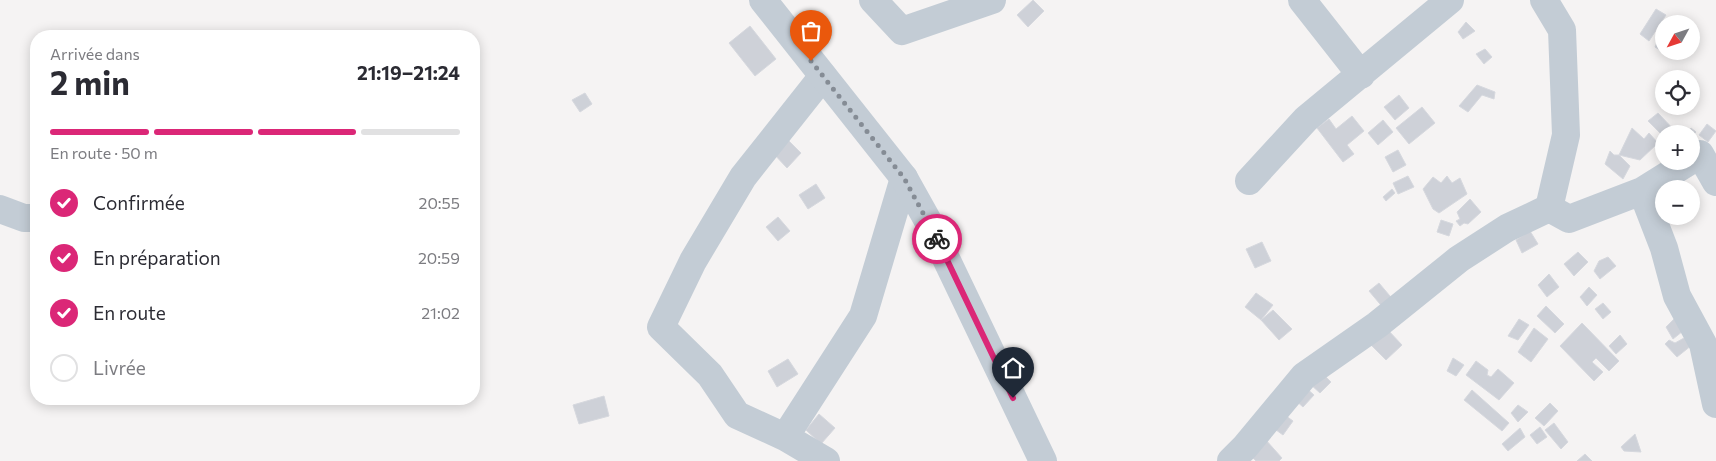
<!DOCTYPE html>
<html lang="fr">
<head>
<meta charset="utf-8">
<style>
	body { margin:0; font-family:Commissioner,sans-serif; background:#f2f2f3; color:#2b2b33; height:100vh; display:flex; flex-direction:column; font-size:19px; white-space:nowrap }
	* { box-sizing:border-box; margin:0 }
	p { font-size:16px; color:#7c7c81 }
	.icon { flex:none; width:28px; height:28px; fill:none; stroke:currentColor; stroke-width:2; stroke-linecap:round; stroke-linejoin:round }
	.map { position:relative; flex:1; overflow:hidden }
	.details { position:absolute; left:30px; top:30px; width:450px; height:375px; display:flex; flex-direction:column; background:#fff; border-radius:20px; box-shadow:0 2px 12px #0003 }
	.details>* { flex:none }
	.needle { width:32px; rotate:230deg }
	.controls { position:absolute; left:1655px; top:15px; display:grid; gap:10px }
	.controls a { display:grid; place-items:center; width:45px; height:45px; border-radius:50%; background:#fff; box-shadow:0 2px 12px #0003; font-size:25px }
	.pin { position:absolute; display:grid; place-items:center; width:42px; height:42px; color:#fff; margin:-51px -21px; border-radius:50% 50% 50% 0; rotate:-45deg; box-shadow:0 0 5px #0007 }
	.pin .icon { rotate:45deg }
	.courier { position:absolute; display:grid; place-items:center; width:50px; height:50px; margin:-25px; border:4px solid #db2777; border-radius:50%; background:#fff; color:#222; box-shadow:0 1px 6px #0007 }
	.summary em { font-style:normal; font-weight:700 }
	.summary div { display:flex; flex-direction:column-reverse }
	.summary { display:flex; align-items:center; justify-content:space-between; height:85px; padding:0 20px }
	h1 { font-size:32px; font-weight:700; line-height:38px }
	.bar { display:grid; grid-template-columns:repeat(4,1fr); gap:8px 5px; align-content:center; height:60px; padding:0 20px }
	.bar i { height:6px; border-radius:4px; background:#e1e1e2 }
	.bar .active { background:#db2777 }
	.bar p { grid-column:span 4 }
	ol { padding:0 20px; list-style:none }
	li { display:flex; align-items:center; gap:15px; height:55px }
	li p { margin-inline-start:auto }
	li .icon { padding:5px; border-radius:50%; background:#db2777; color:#fff; stroke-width:4 }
	li:last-child { color:#7c7c81 }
	li i { width:28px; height:28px; border:2px solid #e1e1e2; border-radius:50% }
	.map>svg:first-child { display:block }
</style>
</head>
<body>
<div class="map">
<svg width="1716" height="461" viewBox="0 0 1716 461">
	<rect width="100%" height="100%" fill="#f5f3f3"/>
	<path fill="#ced1d8" stroke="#d6d8de" d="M1033 0 1044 11 1028 27 1017 15Z
		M1656 9 1666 15 1649 41 1640 34Z
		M1466 22 1475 31 1463 39 1458 32Z
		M750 26 776 59 755 76 729 43Z
		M1662 32 1664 33V51H1674L1671 57 1655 47Z
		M1485 49 1492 57 1484 64 1476 54Z
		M1477 85 1495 92 1494 99 1482 95 1468 112 1459 106Z
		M585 93 592 104 580 112 572 100Z
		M1399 95 1409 108 1395 120 1384 107Z
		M1422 107 1435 123 1409 144 1396 128Z
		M1658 113 1676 132 1675 134H1664V137L1648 121Z
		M1352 116 1364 131 1347 145 1354 154 1343 162 1317 128 1329 119 1336 129Z
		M1383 120 1393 132 1378 145 1368 133Z
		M1707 124 1716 131 1708 142 1699 135Z
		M1632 128 1644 139 1649 133 1658 143 1640 160 1619 155Z
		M1691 128 1696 132 1691 137V134H1686Z
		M787 139 801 153 787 168 773 153Z
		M1398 150 1406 165 1393 172 1385 157Z
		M1610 151 1614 155H1619L1630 166 1623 179 1605 164Z
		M1408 176 1414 187 1398 194 1393 183Z
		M1447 176 1452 183 1460 178 1467 194 1439 213 1433 209 1423 189 1433 177 1441 183Z
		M816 184 825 198 808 209 799 195Z
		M1392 189 1395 193 1386 201 1383 197Z
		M1470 199 1481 212 1468 224 1464 223 1460 226 1456 221 1460 219 1457 212Z
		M778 217 790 231 778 241 766 227Z
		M1441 220 1453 224 1449 236 1437 232Z
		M1530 231 1538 244 1522 253 1516 240Z
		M1262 242 1271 261 1255 268 1246 249Z
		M1578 252 1588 262 1574 276 1564 264Z
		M1608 257 1616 266 1600 279 1594 271 1599 261Z
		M1549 274 1559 287 1547 297 1538 285Z
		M1379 283 1395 302 1385 310 1369 291Z
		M1589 287 1597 295 1587 306 1580 297Z
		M1256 293 1273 305 1261 320 1245 307Z
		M1603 303 1611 312 1603 319 1595 309Z
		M1546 306 1564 324 1555 333 1537 316Z
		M1273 310 1292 329 1279 340 1261 320Z
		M1519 319 1529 325 1518 340 1508 336Z
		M1674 319 1683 331 1673 339 1666 327Z
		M1582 323 1619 361 1609 371 1596 358 1592 362 1603 372 1594 381 1560 346Z
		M1534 328 1548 339 1531 362 1518 352Z
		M1387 329 1402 345 1386 360 1371 345Z
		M1620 335 1627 344 1616 354 1609 346Z
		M1684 338 1692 345 1677 357 1665 344 1669 340 1675 343Z
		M1453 358 1464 365 1456 376 1447 371Z
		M788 359 798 374 777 387 768 371Z
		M1476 361 1488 370 1487 375 1491 377 1498 369 1514 383 1499 400 1466 375Z
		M1321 372 1331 382 1320 393 1310 384Z
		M1305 387 1314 395 1303 407 1294 399Z
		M1472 390 1509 423 1502 431 1464 400Z
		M604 396 609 416 579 424 573 405Z
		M1550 403 1558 411 1544 426 1535 418Z
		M1518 405 1528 412 1518 422 1511 413Z
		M1282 413 1293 421 1283 435 1272 427Z
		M819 414 835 428 821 444 806 430Z
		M1554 423 1568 442 1561 449 1545 430Z
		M1540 427 1547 437 1537 444 1530 435Z
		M1520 428 1525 437 1508 451 1502 444Z
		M1635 434 1641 452 1624 451 1621 447Z
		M1265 439 1282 458 1279 461H1256L1249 454Z
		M1585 454 1592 461H1577Z"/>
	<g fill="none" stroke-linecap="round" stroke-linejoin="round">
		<path stroke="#c3ccd5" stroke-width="28" d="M873 0 902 31 992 0
			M1302 0 1361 75
			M1544 0 1562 30 1566 135 1549 208
			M823 76 743 177 693 261 661 327 710 375 737 415 785 437 826 461
			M1700 154 1716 182
			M1249 181 1306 119 1450 0
			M1642 191 1664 248 1677 296 1703 344 1716 404
			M0 209 24 218H36
			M785 437 863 316 904 178
			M1231 461 1245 447 1304 376 1377 325 1459 259 1507 228 1549 208 1569 219 1642 191 1690 161"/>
		<path stroke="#c3ccd5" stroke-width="28" d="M763 0 904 178 928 221 1043 461"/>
	</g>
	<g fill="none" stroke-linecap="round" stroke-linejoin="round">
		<path stroke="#858c95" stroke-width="5" stroke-dasharray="0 9" d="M811 61 904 178 937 239"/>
		<path stroke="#db2777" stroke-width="6" d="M937 239 1013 398"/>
	</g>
</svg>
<div class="controls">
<a><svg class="needle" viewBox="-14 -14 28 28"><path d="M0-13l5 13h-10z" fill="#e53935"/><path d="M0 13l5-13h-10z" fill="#7c7c81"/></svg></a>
<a><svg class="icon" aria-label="locate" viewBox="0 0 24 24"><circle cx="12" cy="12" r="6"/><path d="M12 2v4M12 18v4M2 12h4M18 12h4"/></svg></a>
<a>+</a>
<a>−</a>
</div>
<div class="pin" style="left:811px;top:61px;background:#ea580c"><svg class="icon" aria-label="bag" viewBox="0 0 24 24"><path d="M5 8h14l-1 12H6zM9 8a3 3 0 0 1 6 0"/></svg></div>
<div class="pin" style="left:1013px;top:398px;background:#1f2937"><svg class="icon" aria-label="home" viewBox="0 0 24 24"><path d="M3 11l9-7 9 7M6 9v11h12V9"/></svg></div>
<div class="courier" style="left:937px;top:239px"><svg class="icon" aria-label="bike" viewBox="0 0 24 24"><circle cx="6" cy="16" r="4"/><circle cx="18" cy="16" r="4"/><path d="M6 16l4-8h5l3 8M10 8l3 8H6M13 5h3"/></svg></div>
<section class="details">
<div class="summary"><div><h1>2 min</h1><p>Arrivée dans</p></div><em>21:19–21:24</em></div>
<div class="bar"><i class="active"></i><i class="active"></i><i class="active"></i><i></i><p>En route · 50 m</p></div>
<ol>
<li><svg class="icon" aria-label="check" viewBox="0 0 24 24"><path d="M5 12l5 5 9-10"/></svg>Confirmée<p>20:55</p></li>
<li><svg class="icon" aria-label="check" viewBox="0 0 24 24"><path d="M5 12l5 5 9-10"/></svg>En préparation<p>20:59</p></li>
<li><svg class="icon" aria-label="check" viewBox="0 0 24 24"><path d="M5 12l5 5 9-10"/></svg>En route<p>21:02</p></li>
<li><i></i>Livrée</li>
</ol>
</section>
</div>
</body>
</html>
